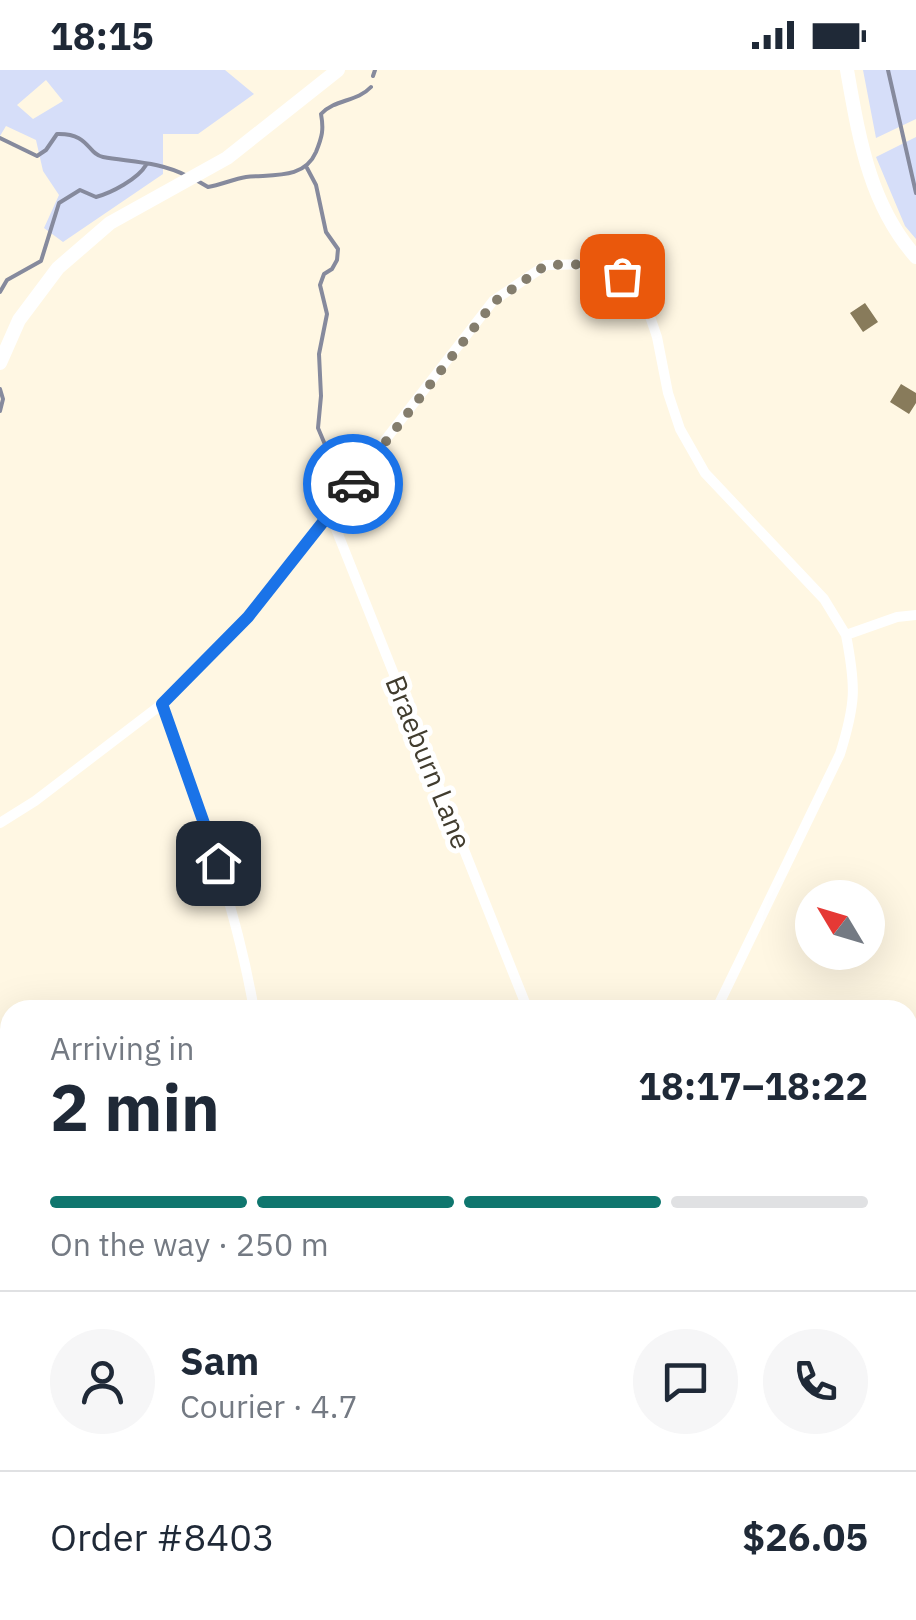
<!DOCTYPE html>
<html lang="en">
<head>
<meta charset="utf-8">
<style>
	body { margin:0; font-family:"IBM Plex Sans",sans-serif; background:#f6f6f7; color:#1f2937; height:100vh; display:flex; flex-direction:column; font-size:38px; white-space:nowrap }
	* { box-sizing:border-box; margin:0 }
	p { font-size:32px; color:#747a83 }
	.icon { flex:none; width:55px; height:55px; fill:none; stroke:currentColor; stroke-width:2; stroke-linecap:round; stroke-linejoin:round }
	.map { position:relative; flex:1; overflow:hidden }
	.panel { position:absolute; left:0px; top:930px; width:918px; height:620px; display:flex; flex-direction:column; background:#fff; border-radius:30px 30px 0 0; box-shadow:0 10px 40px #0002 }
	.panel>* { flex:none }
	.needle { width:65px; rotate:308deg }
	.buttons { position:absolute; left:795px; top:810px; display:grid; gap:20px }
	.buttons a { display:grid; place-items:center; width:90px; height:90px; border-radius:50%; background:#fff; box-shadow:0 10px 40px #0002; font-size:50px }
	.pin { position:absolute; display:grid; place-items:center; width:85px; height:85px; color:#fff; margin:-42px; border-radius:20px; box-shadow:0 5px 15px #0006 }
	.courier { position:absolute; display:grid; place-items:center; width:100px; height:100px; margin:-50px; border:8px solid #1a73e8; border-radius:50%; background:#fff; color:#222; box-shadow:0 2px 12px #0007 }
	.summary em { font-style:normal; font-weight:700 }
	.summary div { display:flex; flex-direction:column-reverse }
	.summary { display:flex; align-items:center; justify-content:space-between; height:170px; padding:0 50px }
	h1 { font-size:65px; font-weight:700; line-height:75px }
	.bar { display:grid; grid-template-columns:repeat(4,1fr); gap:15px 10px; align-content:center; height:120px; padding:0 50px }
	.bar i { height:12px; border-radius:8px; background:#e0e1e3 }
	.bar .on { background:#0f766e }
	.bar p { grid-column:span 4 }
	.line { display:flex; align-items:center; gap:25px; padding:0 50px; border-top:2px solid #e0e1e3 }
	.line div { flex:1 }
	.round { display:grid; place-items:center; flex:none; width:105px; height:105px; border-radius:52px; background:#f6f6f7 }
	.status { display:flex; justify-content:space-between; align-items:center; height:70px; padding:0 50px; background:#fff; direction:ltr }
	.status svg { height:28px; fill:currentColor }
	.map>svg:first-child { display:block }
</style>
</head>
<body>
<div class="status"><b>18:15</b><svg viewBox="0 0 49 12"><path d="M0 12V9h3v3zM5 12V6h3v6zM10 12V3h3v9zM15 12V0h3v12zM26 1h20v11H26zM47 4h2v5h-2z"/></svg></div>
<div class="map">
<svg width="916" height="1550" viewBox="0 0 916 1550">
	<rect width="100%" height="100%" fill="#fff7e3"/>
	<path fill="#d6def9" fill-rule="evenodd" d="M0 0H225L254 24 198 64H163V104L63 172 44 158 59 125 43 101 36 70 6 56 0 66ZM46 10 63 31 33 49 17 35Z
		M863 0H916V49L876 68Z
		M916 67V169L905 156 876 87Z"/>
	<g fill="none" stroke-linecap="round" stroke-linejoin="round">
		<path stroke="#868a9d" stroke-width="4" d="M888 0 916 123
			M373 6 375 0
			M0 68 37 86 46 80 57 64C90 63 87 84 103 87 132 92 161 92 187 106
			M307 98 316 115 326 162 338 179 337 190 332 199 324 204 320 215 327 244 319 284 321 326 318 358 337 403
			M196 110 208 117C221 115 233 109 246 107 272 104 304 110 316 82 322 67 324 60 321 44 335 29 357 32 371 17
			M0 222 7 210 41 191 59 133 80 120 96 127C111 123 138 109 146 95
			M0 341 3 329 0 319"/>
	</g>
	<path fill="#887b5b" d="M865 233 878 252 863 262 850 243Z
		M901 314 916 323V333L909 344 890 332Z
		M913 1011 916 1030 908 1035V1014Z
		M908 1327 916 1342V1379L908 1384Z
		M768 1540H835L837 1543 825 1550H749Z"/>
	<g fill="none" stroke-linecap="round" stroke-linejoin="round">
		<path stroke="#fff" stroke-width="10" d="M330 444 528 940
			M162 634C198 735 236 834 254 940
			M0 753 35 731 162 634 248 547 493 231 546 195 598 194 622 206 643 226 657 267 668 323 680 359 705 403 824 529 846 565 897 547 916 545
			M716 940 840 684C856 633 856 617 846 565
			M908 1067 916 1063
			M0 1449 10 1451"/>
		<path stroke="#fff" stroke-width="14" d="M847 0C859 67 869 134 916 187
			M0 293 19 250 58 198 110 153 227 88 338 0
			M0 1191 10 1197
			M0 1284 10 1330
			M54 1540 56 1550
			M659 1540 677 1550"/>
		<path stroke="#fff" stroke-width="18" d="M908 1439 916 1435
			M685 1550 706 1540"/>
	</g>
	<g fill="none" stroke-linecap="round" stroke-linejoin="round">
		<path stroke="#847d6d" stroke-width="10" stroke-dasharray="0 18" d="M353 414 494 232 546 195 598 194 622 206"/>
		<path stroke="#1a73e8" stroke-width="12" d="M218 793 162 634 248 547 353 414"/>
	</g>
	<g text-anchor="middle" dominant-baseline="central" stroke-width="10" stroke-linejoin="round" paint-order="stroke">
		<g font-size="28" fill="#413c2e" stroke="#fff">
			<text transform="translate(429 692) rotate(68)">Braeburn Lane</text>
		</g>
	</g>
</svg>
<div class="buttons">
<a><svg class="needle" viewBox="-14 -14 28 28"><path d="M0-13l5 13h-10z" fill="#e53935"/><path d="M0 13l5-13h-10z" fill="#747a83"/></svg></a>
</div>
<div class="pin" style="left:622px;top:206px;background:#ea580c"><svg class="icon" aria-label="bag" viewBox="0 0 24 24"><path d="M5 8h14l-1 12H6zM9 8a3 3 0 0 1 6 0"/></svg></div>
<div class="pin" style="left:218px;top:793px;background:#1f2937"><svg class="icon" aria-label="home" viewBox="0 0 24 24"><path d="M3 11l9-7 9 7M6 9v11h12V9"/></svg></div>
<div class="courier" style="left:353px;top:414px"><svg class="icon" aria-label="car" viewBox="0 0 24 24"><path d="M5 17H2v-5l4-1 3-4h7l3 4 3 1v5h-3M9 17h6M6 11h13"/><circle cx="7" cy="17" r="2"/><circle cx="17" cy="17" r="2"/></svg></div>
<section class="panel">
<div class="summary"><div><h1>2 min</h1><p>Arriving in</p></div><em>18:17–18:22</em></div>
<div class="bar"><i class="on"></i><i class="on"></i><i class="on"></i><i></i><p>On the way · 250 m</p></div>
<div class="line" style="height:180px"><a class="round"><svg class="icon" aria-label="person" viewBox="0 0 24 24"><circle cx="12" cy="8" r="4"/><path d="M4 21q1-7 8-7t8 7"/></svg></a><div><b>Sam</b><p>Courier · 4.7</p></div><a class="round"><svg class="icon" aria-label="chat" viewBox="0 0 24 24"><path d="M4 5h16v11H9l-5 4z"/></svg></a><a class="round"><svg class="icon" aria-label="phone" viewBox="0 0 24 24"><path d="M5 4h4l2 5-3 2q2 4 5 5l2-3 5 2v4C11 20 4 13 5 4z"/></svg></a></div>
<div class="line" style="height:130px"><div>Order #8403</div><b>$26.05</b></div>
</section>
</div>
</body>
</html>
